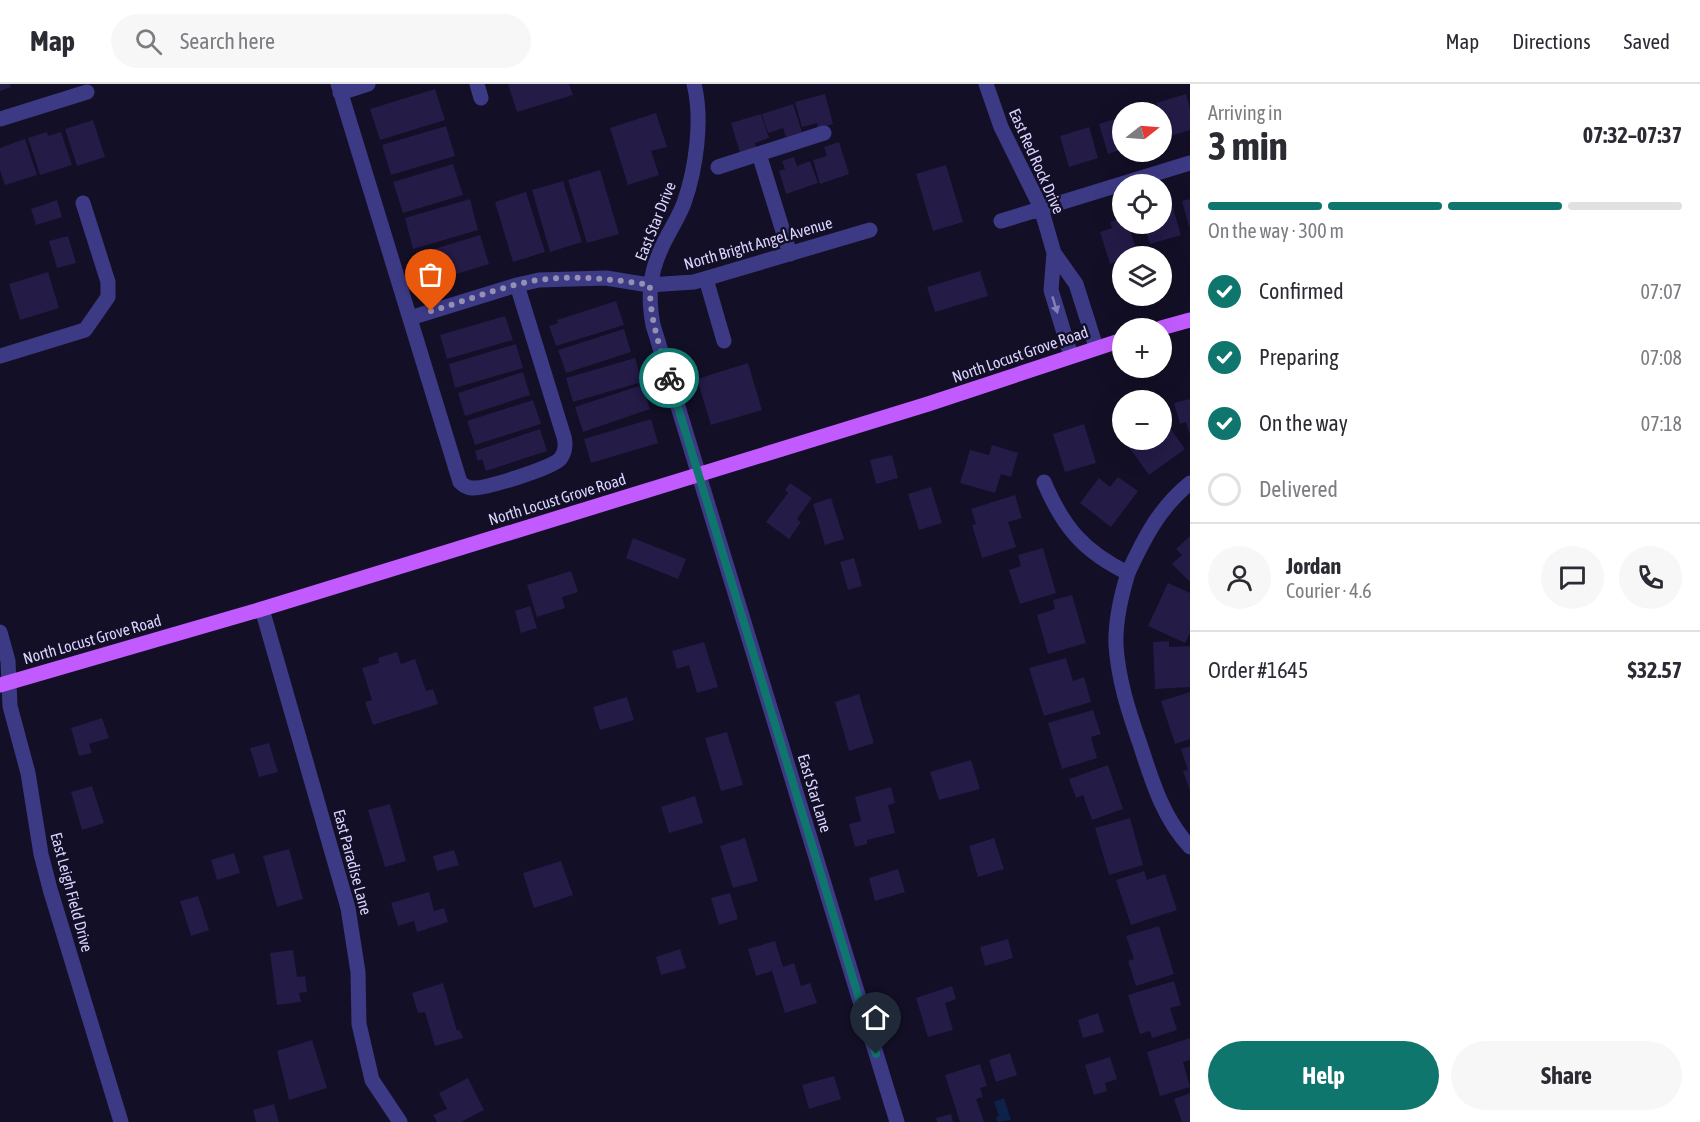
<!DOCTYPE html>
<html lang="en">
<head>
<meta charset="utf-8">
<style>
	body { margin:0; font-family:"Asap Condensed",sans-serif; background:#f7f7f7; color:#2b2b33; height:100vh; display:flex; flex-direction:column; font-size:22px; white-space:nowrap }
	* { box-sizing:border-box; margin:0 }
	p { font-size:20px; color:#7c7c81 }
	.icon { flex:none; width:33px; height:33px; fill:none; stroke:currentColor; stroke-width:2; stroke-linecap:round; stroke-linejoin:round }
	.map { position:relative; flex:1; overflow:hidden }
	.drawer { display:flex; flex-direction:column; background:#fff; width:510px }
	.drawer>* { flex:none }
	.needle { width:39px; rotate:73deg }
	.fabs { position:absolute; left:1112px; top:18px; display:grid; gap:12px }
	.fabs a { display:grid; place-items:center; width:60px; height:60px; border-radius:50%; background:#fff; box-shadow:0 6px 24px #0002; font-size:30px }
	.pin { position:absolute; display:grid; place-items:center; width:51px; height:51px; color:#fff; margin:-62px -26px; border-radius:50% 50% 50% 0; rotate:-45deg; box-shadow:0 0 6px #0007 }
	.pin .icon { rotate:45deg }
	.courier { position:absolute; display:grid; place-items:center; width:60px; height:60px; margin:-30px; border:4px solid #0f766e; border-radius:50%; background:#fff; color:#222; box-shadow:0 2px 8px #0007 }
	.overview em { font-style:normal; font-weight:700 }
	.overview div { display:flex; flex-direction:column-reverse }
	.overview { display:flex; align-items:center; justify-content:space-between; height:102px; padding:0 18px }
	h1 { font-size:39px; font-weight:700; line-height:45px }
	.bar { display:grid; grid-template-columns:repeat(4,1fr); gap:9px 6px; align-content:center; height:72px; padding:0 18px }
	.bar i { height:8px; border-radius:4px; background:#e1e1e2 }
	.bar .active { background:#0f766e }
	.bar p { grid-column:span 4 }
	.line { display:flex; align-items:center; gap:15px; padding:0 18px; border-top:2px solid #e1e1e2 }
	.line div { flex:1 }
	.round { display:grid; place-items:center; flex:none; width:63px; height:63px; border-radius:32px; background:#f7f7f7 }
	ol { padding:0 18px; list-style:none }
	li { display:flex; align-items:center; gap:18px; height:66px }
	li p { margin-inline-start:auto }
	li .icon { padding:6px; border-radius:50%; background:#0f766e; color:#fff; stroke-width:4 }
	li:last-child { color:#7c7c81 }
	li i { width:33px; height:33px; border:3px solid #e1e1e2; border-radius:50% }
	.primary-button { display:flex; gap:12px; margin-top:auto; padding:12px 18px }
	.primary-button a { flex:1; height:69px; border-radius:36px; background:#0f766e; color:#fff; font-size:24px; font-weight:700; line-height:69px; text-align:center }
	.primary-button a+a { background:#f7f7f7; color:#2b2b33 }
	header { display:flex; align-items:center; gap:36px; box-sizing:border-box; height:84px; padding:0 30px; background:#fff; border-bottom:2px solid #e1e1e2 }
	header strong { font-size:28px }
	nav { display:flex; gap:33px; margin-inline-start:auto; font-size:21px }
	.search { width:420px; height:54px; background:#f7f7f7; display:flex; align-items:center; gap:15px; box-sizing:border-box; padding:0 21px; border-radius:33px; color:#7c7c81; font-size:22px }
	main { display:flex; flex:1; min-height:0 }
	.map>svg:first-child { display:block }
</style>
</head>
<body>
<header>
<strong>Map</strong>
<div class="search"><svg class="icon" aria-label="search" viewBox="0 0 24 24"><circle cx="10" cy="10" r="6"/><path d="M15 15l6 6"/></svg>Search here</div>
<nav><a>Map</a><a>Directions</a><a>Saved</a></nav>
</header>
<main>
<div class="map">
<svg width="1190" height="1038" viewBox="0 0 1190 1038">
	<rect width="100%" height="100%" fill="#130f26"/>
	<path fill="#0c2248" d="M1004 1014 1011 1036 997 1038 996 1033 999 1032 994 1018Z"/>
	<path fill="#241b47" d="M0 0H10L11 3 0 7Z
		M508 0H569L573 11 517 28Z
		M435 5 445 36 380 56 370 25Z
		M825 10 833 40 818 44 817 39 802 43 795 18Z
		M1186 10 1190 25V46L1161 55V28L1156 19Z
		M793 20 802 48 786 53 783 44 768 49 762 30Z
		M656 29 667 63 651 67 659 91 628 101 610 44Z
		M761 30 769 54 755 59 756 64 740 69 731 39Z
		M1122 33V65L1108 70 1099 40Z
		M93 36 105 73 77 82 65 45Z
		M446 42 455 72 391 91 382 61Z
		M1089 43 1098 74 1069 83 1060 52Z
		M47 48 48 52 61 48 72 81 40 91 28 54Z
		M25 55 37 91 5 101 0 86V64Z
		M839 58 849 90 820 100 813 76 827 72 824 63Z
		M794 73 797 82 810 77 818 99 786 110 779 87 785 85 782 77Z
		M453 80 463 111 403 129 393 98Z
		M946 81 963 138 933 147 916 90Z
		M600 86 619 150 587 159 568 96Z
		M563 97 582 158 550 168 532 106Z
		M526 108 545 168 513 178 495 118Z
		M470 115 478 146 413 165 405 134Z
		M1190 115V143H1189L1182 117Z
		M57 116 62 133 36 141 31 125Z
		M1172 121 1181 151 1150 160 1144 140H1161V124Z
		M1122 134V140H1128L1138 171 1122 172V176L1110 180 1100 148 1112 144 1110 138Z
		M480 151 489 180 424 200 415 171Z
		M68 152 76 179 57 184 49 157Z
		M980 187 988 212 935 228 927 203Z
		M48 188 59 224 20 236 9 200Z
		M616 217 624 241 556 262 549 242 558 239 557 236Z
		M505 232 513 256 447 275 440 251Z
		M624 245 631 268 566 289 558 266Z
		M516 260 523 284 455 304 449 280Z
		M635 274 642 298 573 318 566 294Z
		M748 279 762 326 711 341 697 295Z
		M523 288 530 311 465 332 458 309Z
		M642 301 650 325 583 348 575 323Z
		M1190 315V349H1189L1186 338 1180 340 1174 319Z
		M533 316 541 340 475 361 467 337Z
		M1161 332 1185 365 1149 391 1126 359 1130 356H1161Z
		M651 335 658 359 591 379 584 355Z
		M1084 340 1096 379 1065 388 1053 350Z
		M540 345 547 367 486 387 482 375 478 377 475 367Z
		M992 361 1018 369 1011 393 1001 390 995 409 960 399 970 366 989 371Z
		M892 371 898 394 876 400 870 376Z
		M1118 393 1138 407 1111 443 1080 419 1099 394 1110 403Z
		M790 399 812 414 797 435 801 438 789 455 766 438 788 409 785 406Z
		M931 403 942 439 919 446 908 410Z
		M1015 411 1022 434 1008 438 1016 463 982 474 972 441 976 440 971 425Z
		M831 414 844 455 825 461 813 420Z
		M1190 452V498L1172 480 1182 471 1176 465Z
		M633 454 686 475 678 495 626 474Z
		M1043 464 1056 509 1020 520 1009 486 1021 482 1018 471Z
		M854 474 862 502 848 506 840 478Z
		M571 487 578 508 562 513 565 524 537 533 527 501Z
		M1168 499 1190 509V549L1185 559 1148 542Z
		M1072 511 1086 559 1048 570 1037 531 1055 525 1053 516Z
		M530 522 537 544 521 549 515 527Z
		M1169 557V563L1190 562V603L1155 605 1153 558Z
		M704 558 718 603 697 609 689 581 677 585 672 567Z
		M397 568 401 580 415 575 426 607 433 605 438 620 373 641 365 618 372 616 362 584 379 579 378 574Z
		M1066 574 1073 597 1084 593 1091 618 1044 632 1029 584Z
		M1190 608V655L1175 660 1161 617Z
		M859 610 874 659 849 667 835 618Z
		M627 613 634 636 600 646 593 623Z
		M1093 626 1101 650 1091 653 1097 674 1062 685 1048 639Z
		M102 634 109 654 89 660 92 669 79 672 71 644Z
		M727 648 743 701 721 707 705 654Z
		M269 659 278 688 259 693 250 664Z
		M1190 662V707L1183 687 1188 686 1181 665Z
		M971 676 980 705 939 716 930 688Z
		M1108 681 1123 725 1092 736 1083 711 1076 714 1069 695Z
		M92 702 104 739 82 746 71 708Z
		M891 703 895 719 888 721 895 749 867 756V760L855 763 849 740 861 737 855 713Z
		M695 712 703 739 669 749 661 723Z
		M390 720 406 777 385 783 368 726Z
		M1130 734 1143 781 1109 791 1095 744Z
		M745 754 758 797 733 804 720 762Z
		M994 754 1004 785 978 793 969 762Z
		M289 765 303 815 277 823 263 772Z
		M454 766 459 781 437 787 433 772Z
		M234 769 240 789 217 796 211 776Z
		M561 777 573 811 534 824 523 789Z
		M898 785 905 808 875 817 869 794Z
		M1144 787 1147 796 1165 790 1177 826 1131 841 1116 796Z
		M429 808 434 827 444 824 448 838 417 848 414 837 398 842 391 819Z
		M730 809 738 835 719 841 711 814Z
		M198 812 209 846 191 852 180 817Z
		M1159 842 1174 890 1136 902 1128 877 1134 875 1126 852Z
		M1008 855 1013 874 985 882 980 863Z
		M775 857 783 883 794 879 801 902 810 899 817 919 785 929 772 887 756 892 748 865Z
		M680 865 686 884 661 891 656 873Z
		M293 866 297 893 305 892 307 908 299 909 301 918 277 921 270 869Z
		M1174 897 1181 921 1170 924 1177 946 1152 954 1150 947 1140 950 1128 911Z
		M443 899 457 947 460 946 463 954 435 962 425 928 418 929 412 909Z
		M952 902 956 915 945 919 953 946 928 953 916 914Z
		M1098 929 1104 948 1083 954 1078 936Z
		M1190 954V976L1183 978 1190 1003 1160 1012 1147 968Z
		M312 956 327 1004 289 1016 277 967Z
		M1010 969 1017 991 996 998 989 976Z
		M1110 973 1117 995 1105 999 1107 1007 1094 1011 1085 981Z
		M980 980 987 1002 980 1004 983 1013 976 1015 984 1038H960L945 991Z
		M834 992 841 1015 809 1025 802 1001Z
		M468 994 484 1026 461 1038H437L433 1031 447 1025 439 1009Z
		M1190 1009V1038H1182L1174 1015Z
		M274 1020 279 1038H256L253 1026Z
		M951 1030 953 1038H937L936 1034Z"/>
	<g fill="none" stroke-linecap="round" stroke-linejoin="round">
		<path stroke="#3d3a85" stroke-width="15" d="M338 0 460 398C464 402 467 404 472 404 485 405 552 384 560 375 565 369 566 360 564 353L517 201
			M477 0 481 14
			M694 0C703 35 696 85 684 119 678 135 668 149 661 165 649 191 648 214 653 241L897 1038
			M986 0 1001 43 1041 124 1054 169 1076 200 1096 263
			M340 9 368 0
			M0 35 87 8
			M759 70 790 170
			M718 83 824 49
			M1001 137 1190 79
			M1054 169 1051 206 1071 272
			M706 195 724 257
			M410 234 517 201 539 196 606 194 649 201 694 198 870 146
			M0 272 85 246 108 213V198L83 119
			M1044 398C1063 443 1084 468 1128 489 1121 512 1115 537 1116 561 1118 595 1129 629 1140 660 1152 697 1163 734 1190 763
			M1128 489C1144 454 1160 423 1190 399
			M262 525 348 824 358 888 359 940 372 996 400 1038
			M0 548 8 577 10 622 28 689 41 770 50 805 121 1038"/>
		<path stroke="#c25bff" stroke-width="15" d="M1161 244 1190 236
			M0 601 262 525 928 320 1122 256"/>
	</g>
	<defs><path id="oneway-solid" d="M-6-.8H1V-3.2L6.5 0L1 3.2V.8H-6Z" transform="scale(1.5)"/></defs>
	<use fill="#837fbc" href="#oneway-solid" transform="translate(1055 221) rotate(73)"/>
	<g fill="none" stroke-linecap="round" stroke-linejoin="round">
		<path stroke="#948fb3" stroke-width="6" stroke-dasharray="0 10.8" d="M431 227C466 217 502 202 538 196 575 191 613 195 650 201 649 233 660 263 669 294"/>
		<path stroke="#0f766e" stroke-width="8" d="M669 294 876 970"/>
	</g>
	<g text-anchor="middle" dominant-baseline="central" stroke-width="5" stroke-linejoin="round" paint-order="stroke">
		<g font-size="16" fill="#d9d4ff" stroke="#130f26">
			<text transform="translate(1037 77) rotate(66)">East Red Rock Drive</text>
			<text transform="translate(655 137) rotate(-68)">East Star Drive</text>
			<text transform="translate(758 159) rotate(-16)">North Bright Angel Avenue</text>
			<text transform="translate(1020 270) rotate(-19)">North Locust Grove Road</text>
			<text transform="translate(557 415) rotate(-17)">North Locust Grove Road</text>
			<text transform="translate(92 555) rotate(-16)">North Locust Grove Road</text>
			<text transform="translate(815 709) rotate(73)">East Star Lane</text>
			<text transform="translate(353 778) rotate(75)">East Paradise Lane</text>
			<text transform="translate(72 808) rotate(75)">East Leigh Field Drive</text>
		</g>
	</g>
</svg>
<div class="fabs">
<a><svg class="needle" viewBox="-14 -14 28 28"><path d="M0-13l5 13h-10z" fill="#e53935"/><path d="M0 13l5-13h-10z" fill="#7c7c81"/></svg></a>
<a><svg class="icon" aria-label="locate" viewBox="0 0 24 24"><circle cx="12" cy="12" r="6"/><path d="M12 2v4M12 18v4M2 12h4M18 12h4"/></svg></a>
<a><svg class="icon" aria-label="layers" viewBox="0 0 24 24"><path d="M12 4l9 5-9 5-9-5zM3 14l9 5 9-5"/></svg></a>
<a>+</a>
<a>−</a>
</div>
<div class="pin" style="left:431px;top:227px;background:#ea580c"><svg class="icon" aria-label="bag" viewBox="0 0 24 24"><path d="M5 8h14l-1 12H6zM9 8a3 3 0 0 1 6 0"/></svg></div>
<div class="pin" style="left:876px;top:970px;background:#1f2937"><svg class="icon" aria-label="home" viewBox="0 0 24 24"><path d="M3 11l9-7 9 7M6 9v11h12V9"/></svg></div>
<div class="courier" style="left:669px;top:294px"><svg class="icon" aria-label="bike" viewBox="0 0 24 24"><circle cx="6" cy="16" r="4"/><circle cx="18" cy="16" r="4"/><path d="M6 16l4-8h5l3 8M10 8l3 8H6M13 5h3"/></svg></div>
</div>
<section class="drawer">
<div class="overview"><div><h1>3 min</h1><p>Arriving in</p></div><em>07:32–07:37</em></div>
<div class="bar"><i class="active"></i><i class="active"></i><i class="active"></i><i></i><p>On the way · 300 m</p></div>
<ol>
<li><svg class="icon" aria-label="check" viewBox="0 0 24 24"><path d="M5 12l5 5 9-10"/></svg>Confirmed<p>07:07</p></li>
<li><svg class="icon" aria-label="check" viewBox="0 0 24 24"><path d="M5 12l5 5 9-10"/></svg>Preparing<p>07:08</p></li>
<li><svg class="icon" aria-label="check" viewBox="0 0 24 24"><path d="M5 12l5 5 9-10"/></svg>On the way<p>07:18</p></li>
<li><i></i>Delivered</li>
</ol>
<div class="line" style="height:108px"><a class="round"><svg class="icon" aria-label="person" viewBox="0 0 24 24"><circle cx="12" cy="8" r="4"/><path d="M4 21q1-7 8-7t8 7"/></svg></a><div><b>Jordan</b><p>Courier · 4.6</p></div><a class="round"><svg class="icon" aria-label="chat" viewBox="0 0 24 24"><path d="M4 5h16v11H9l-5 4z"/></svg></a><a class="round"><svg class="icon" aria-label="phone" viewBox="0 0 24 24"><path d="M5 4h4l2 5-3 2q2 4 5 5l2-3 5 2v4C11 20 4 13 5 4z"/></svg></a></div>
<div class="line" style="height:78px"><div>Order #1645</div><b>$32.57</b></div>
<div class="primary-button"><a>Help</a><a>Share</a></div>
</section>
</main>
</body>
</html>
